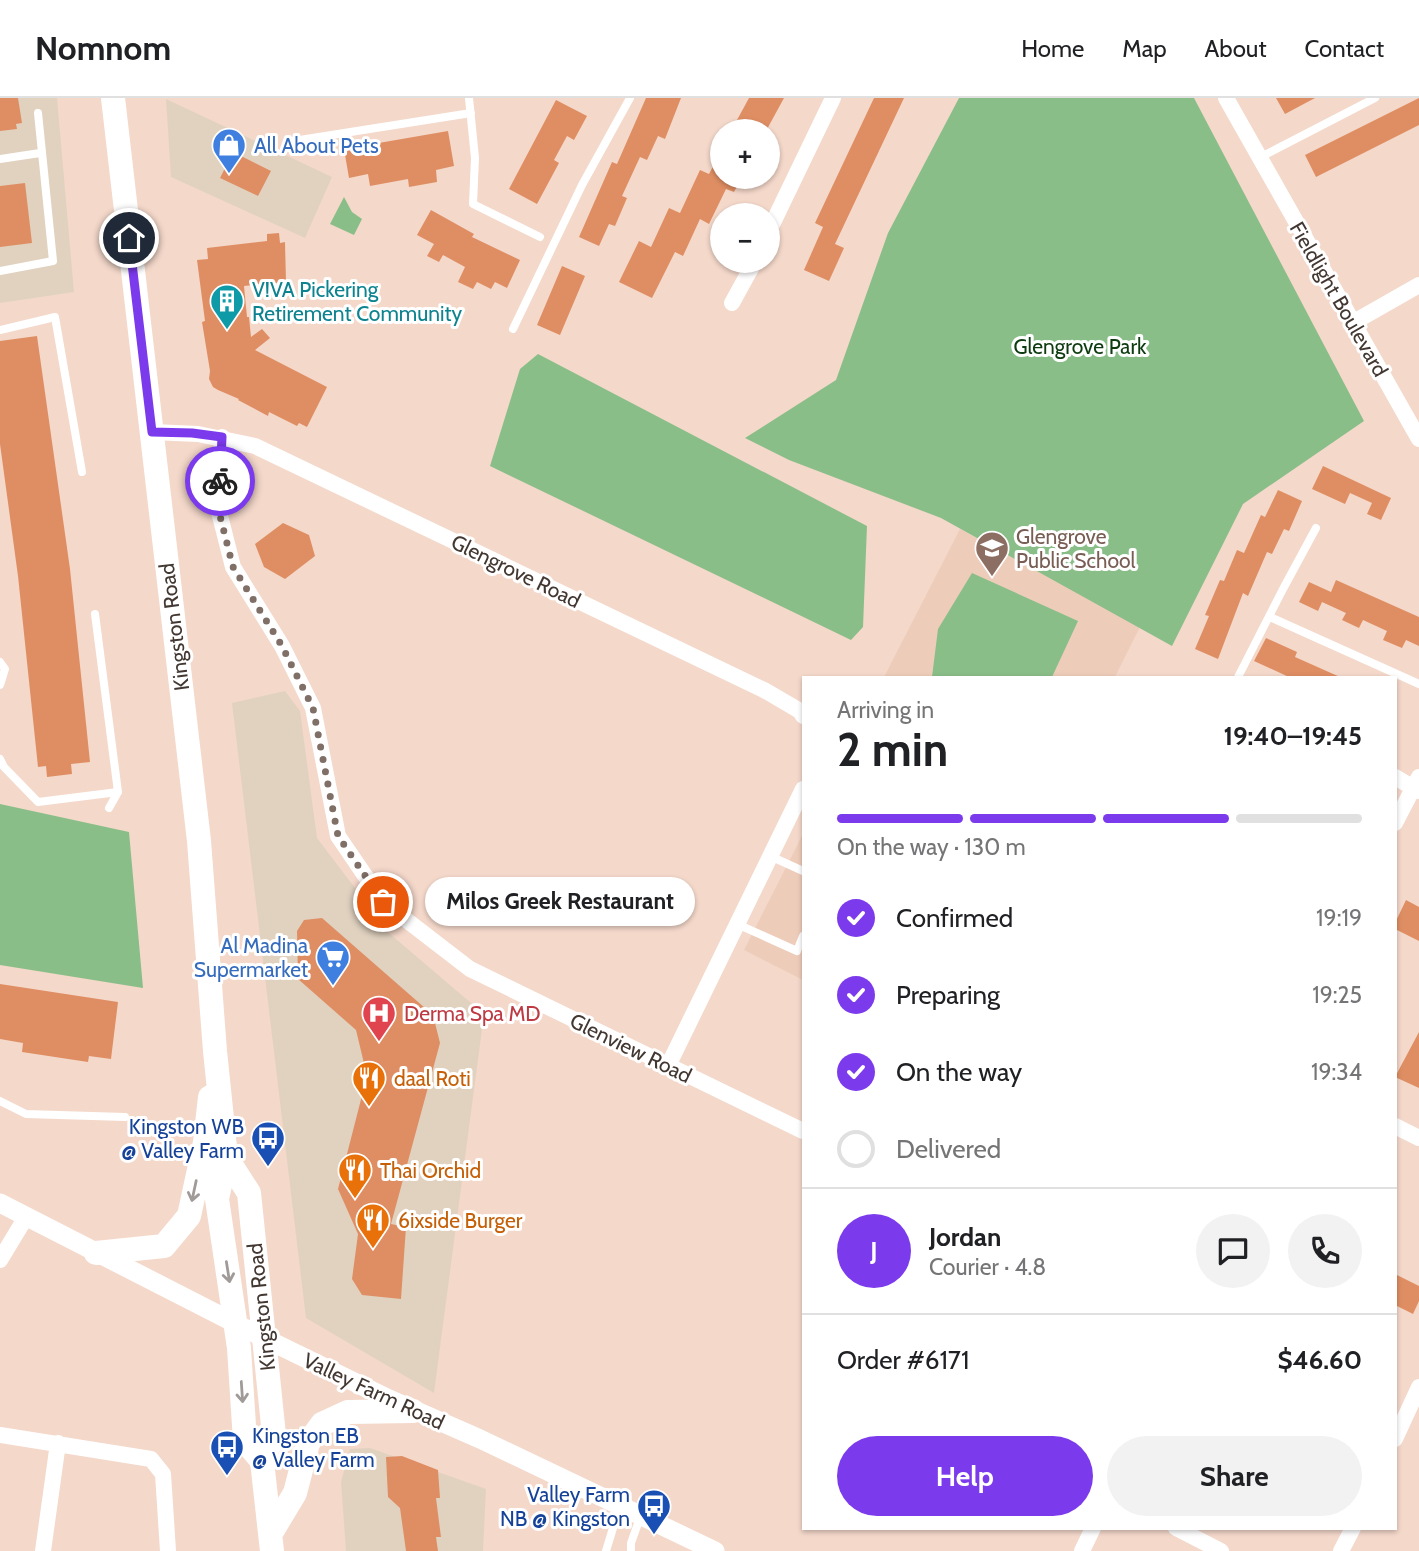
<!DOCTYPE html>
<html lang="en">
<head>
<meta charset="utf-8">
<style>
	body { margin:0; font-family:Cabin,sans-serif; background:#f2f2f2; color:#202124; height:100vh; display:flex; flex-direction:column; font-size:26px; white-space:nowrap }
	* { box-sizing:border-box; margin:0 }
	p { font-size:23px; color:#757577 }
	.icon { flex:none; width:38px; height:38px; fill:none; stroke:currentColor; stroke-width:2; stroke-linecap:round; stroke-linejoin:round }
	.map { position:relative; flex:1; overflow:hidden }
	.sheet { position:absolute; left:802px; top:578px; width:595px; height:854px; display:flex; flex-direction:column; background:#fff; border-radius:0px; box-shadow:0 2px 5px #0004 }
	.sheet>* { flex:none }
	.controls { position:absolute; left:710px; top:21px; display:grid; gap:14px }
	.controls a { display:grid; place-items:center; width:70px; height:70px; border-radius:50%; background:#fff; box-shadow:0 2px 5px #0004; font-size:35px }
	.pin { position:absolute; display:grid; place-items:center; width:60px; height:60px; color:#fff; margin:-30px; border:4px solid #fff; border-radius:50%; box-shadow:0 2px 7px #0007 }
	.courier { position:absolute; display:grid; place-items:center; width:70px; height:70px; margin:-35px; border:5px solid #7c3aed; border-radius:50%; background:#fff; color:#222; box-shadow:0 2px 9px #0007 }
	.bubble { position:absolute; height:49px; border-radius:24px; background:#fff; box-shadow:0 2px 5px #0004; font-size:23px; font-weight:700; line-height:49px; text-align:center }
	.summary em { font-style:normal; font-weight:700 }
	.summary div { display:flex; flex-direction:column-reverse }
	.summary { display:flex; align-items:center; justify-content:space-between; height:119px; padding:0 35px }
	h1 { font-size:46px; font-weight:700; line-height:52px }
	.bar { display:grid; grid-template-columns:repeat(4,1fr); gap:10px 7px; align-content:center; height:84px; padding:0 35px }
	.bar i { height:9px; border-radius:5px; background:#e0e0e0 }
	.bar .current { background:#7c3aed }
	.bar p { grid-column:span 4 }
	.line { display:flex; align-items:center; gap:18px; padding:0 35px; border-top:2px solid #e0e0e0 }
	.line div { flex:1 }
	.round { display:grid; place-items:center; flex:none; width:74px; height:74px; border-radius:37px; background:#f2f2f2 }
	ol { padding:0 35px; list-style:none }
	li { display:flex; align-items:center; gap:21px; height:77px }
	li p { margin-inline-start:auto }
	li .icon { padding:7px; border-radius:50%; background:#7c3aed; color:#fff; stroke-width:4 }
	li:last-child { color:#757577 }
	li i { width:38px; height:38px; border:4px solid #e0e0e0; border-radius:50% }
	.button { display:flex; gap:14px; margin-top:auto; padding:14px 35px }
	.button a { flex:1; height:80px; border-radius:42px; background:#7c3aed; color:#fff; font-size:28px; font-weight:700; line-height:80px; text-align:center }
	.button a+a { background:#f2f2f2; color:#202124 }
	header { display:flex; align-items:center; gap:42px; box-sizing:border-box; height:98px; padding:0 35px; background:#fff; border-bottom:2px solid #e0e0e0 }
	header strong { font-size:33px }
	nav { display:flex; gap:38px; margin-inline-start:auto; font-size:24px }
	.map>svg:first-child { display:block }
</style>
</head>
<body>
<header>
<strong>Nomnom</strong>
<nav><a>Home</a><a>Map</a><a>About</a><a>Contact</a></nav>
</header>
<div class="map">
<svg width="1419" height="1453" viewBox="0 0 1419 1453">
	<rect width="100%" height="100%" fill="#f4d8ca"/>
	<path fill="#e1d2c0" d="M0 0H57L74 194 0 205Z
		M166 1 332 79 305 140 171 79Z
		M285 593 300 613 317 740 390 836 484 916 434 1295 306 1220 232 605Z
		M370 1350 486 1391 483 1453H346L341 1384 350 1351Z"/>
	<path fill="#eeccba" d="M960 431 1140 529 1115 579H884Z
		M803 736V882L744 852Z"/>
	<path fill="#8abe88" d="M959 0H1194L1364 323 1243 406 1172 548 941 420 789 362 745 340 836 282 888 135Z
		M344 99 352 114 362 121 354 137 330 126Z
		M538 256 867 428 863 529 851 542 490 368 520 271Z
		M972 475 1078 523 1052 579H932L938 531Z
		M0 706 129 734 143 890 0 867Z"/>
	<path fill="#df8e63" d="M0 0H18L22 25 16 26 17 31 0 33Z
		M646 0H681L665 41 658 38 647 62 640 59 622 98 627 100 615 128 609 126 599 148 579 139 612 64 617 66Z
		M749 0H784L766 33H731Z
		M874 0H904L835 146 844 150 829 183 804 172 823 129 815 125Z
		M1276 0H1315L1285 16Z
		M1419 0V27L1316 79 1305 57Z
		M556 2 587 18 574 42 567 38 554 62 559 65 537 106 509 91Z
		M448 33 454 68 436 72 437 84 409 89 408 81 370 88 368 76 349 80 344 51Z
		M723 49V79H742L734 94 726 91 709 126 700 121 683 158 675 154 652 200 619 184 639 143 651 149 669 110 680 115 700 72 709 76Z
		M233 54 271 73 258 98 220 80Z
		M25 85 32 145 0 149V88Z
		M431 112 474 136 472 139 520 162 507 190 495 184 491 191 477 184 473 191 458 184 465 169 443 157 439 164 427 158 434 146 417 137Z
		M279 135 280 145 285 144 286 184 244 188 247 219H249L251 239 262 231 270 240 255 252 327 289 307 329 299 325 297 328 269 314 268 318 238 302 239 301 218 292 213 289 209 281 210 273 202 224 205 223 197 162 208 161 207 150 267 143V136Z
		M562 168 585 178 560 237 537 227Z
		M37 238 70 471 90 664 71 666 72 676 47 679 46 668 38 669 18 478 0 346V243Z
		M1323 368 1391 400 1381 422 1367 416 1372 405 1350 395 1345 406 1312 391Z
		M1278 392 1302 403 1289 433 1284 431 1272 456 1267 454 1248 498 1243 495 1218 561 1195 551 1209 518 1205 517 1220 482 1224 483 1237 452 1244 455 1261 417 1265 419Z
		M283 425 309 437 315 458 285 481 264 469 255 446Z
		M1336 482 1419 519V548L1406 542 1402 550 1383 542 1387 533 1363 522 1359 530 1342 522 1346 515 1322 504 1318 513 1299 504 1309 484 1331 494Z
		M1266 540 1297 554 1295 559 1340 579H1289L1254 563Z
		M1406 802 1419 809V843L1395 831V825Z
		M322 820 433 917 440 945 391 1126 406 1129 401 1201 362 1197 352 1181 358 1136 338 1091 367 978 356 932 298 881 297 833 304 822Z
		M0 886 118 904 111 961 89 958 88 964 22 954 23 945 0 941Z
		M1419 934V990L1395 979Z
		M1395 1176 1419 1188V1203L1413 1216 1395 1207Z
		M402 1358 438 1372 440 1400H436L441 1439H436L438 1453H406L400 1410 388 1399 386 1359Z"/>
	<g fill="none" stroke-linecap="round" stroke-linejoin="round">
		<path stroke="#fff" stroke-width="8" d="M469 0 475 60 473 106 540 139
			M287 44 471 15
			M1259 60 1375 0
			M0 61 40 55
			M0 173 53 163 38 15
			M513 231 582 87 630 0
			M0 232 55 219 82 374
			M95 516 118 694 109 710
			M1270 519 1419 586
			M0 564 5 571 0 587
			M1238 579 1283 491 1316 430
			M0 661 4 669 38 704 118 694
			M770 758 803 773
			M737 826 797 853 803 838
			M0 1003 26 1016 125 1019
			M606 1453 620 1407
			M631 1453V1445L641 1417"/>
		<path stroke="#fff" stroke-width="16" d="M1226 0 1419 341
			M768 135 833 0
			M732 205 755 163
			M1354 224 1419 187
			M152 334 198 336 255 348 764 592 800 613 803 618
			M222 339 219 414 233 469 282 548 313 610 338 738 383 804 470 871 803 1033
			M1395 679 1419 693
			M1395 725 1419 679
			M668 968 803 691
			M1395 1028 1419 1040
			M0 1162 26 1119
			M0 1337 151 1361 163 1376 168 1453
			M1395 1341 1419 1289
			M1176 1430 1221 1453
			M43 1453 58 1345
			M1082 1453 1093 1430
			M1341 1453 1353 1430"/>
		<path stroke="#fff" stroke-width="19" d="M0 1105 264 1240 389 1301 480 1341 715 1453"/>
		<path stroke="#fff" stroke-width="24" d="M113 0 199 743 215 953 226 1059 217 1101 239 1250 245 1343 262 1363 272 1453
			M226 1059 249 1095 274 1337 262 1363
			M96 1155 164 1148 189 1118 205 1044 210 999
			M271 1435 295 1395 308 1345 322 1326 348 1314 413 1313"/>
	</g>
	<defs><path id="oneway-shaft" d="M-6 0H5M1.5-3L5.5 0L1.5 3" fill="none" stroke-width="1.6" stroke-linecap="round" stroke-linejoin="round" transform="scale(1.75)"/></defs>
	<g stroke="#a09b98">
		<use href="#oneway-shaft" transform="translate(194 1093) rotate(102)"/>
		<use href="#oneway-shaft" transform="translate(228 1174) rotate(81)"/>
		<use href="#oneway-shaft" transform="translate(242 1294) rotate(86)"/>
	</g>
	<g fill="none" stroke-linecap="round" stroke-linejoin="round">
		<path stroke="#806f67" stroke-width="7" stroke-dasharray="0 12.6" d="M220 383 219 414 233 469 282 548 313 610 338 738 383 804"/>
		<path stroke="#7c3aed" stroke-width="9" d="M129 140 152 334 192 335 222 339 220 383"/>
	</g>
	<defs>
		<g id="shop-pin" transform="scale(1.75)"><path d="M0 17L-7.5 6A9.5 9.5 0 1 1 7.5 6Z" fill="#3f7fe0" stroke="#fff"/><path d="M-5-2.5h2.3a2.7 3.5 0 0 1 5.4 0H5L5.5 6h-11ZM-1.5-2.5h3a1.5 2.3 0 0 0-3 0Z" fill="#fff"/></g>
		<g id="building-pin" transform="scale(1.75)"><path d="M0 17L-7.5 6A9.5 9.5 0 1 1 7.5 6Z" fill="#0f9aa8" stroke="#fff"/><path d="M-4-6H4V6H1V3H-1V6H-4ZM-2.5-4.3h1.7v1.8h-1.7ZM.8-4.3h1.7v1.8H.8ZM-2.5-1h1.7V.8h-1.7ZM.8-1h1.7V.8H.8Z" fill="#fff"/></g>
		<g id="school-pin" transform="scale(1.75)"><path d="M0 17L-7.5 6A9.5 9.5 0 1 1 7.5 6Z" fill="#8d6e63" stroke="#fff"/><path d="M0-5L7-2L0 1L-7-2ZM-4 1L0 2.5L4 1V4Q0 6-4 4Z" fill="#fff"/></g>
		<g id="supermarket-pin" transform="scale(1.75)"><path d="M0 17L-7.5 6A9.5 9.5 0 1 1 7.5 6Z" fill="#3f7fe0" stroke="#fff"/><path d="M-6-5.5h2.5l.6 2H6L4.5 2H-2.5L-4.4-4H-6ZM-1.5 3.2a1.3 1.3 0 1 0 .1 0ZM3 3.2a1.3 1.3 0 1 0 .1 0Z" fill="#fff"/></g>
		<g id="hospital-pin" transform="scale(1.75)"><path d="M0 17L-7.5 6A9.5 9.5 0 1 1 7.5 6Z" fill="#e0444e" stroke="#fff"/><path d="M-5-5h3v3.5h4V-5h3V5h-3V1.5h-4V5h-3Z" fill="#fff"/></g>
		<g id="restaurant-pin" transform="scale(1.75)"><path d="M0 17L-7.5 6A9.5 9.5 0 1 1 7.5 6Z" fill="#e8710a" stroke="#fff"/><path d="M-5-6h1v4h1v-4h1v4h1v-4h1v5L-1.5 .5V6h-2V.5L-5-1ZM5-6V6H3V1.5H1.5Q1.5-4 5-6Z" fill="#fff"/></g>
		<g id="bus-pin" transform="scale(1.75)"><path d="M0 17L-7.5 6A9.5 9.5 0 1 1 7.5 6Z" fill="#1a4fb4" stroke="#fff"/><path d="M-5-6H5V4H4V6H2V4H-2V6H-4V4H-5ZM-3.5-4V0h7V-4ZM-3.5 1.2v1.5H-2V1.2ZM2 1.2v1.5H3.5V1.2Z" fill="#fff"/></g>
	</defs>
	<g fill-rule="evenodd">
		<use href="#shop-pin" x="229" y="47"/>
		<use href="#building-pin" x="227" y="203"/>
		<use href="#school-pin" x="992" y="450"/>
		<use href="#supermarket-pin" x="333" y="859"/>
		<use href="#hospital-pin" x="379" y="915"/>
		<use href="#restaurant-pin" x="369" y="980"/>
		<use href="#bus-pin" x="268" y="1040"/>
		<use href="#restaurant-pin" x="355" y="1072"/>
		<use href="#restaurant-pin" x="373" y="1122"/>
		<use href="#bus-pin" x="227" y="1349"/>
		<use href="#bus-pin" x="654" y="1408"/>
	</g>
	<g text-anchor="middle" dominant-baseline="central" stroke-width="6" stroke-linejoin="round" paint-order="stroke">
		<g font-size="21" fill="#366cbe" stroke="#fff" text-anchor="start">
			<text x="254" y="47">All About Pets</text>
			<text x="308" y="847" text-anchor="end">Al Madina<tspan x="308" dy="24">Supermarket</tspan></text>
		</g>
		<g font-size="21" fill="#0d838f" stroke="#fff" text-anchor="start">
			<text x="252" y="191">V!VA Pickering<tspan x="252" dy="24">Retirement Community</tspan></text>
		</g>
		<g font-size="21" fill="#423731" stroke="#fff">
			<text transform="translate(1339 201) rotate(60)">Fieldlight Boulevard</text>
			<text transform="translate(516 473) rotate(26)">Glengrove Road</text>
			<text transform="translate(174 529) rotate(-97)">Kingston Road</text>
			<text transform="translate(631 950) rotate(26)">Glenview Road</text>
			<text transform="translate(261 1209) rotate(-96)">Kingston Road</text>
			<text transform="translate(374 1293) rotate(25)">Valley Farm Road</text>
		</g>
		<g font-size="21" fill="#0e3c10" stroke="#fff">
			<text x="1080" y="248">Glengrove Park</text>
		</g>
		<g font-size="21" fill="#785e54" stroke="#fff" text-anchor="start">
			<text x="1016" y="438">Glengrove<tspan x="1016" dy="24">Public School</tspan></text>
		</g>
		<g font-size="21" fill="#be3a42" stroke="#fff" text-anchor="start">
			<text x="404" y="915">Derma Spa MD</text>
		</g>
		<g font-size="21" fill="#c56008" stroke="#fff" text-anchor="start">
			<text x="394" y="980">daal Roti</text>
			<text x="380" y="1072">Thai Orchid</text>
			<text x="398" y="1122">6ixside Burger</text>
		</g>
		<g font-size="21" fill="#164399" stroke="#fff" text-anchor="end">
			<text x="244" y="1028">Kingston WB<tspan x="244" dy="24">@ Valley Farm</tspan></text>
			<text x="252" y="1337" text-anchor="start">Kingston EB<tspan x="252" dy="24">@ Valley Farm</tspan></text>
			<text x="630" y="1396">Valley Farm<tspan x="630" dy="24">NB @ Kingston</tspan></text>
		</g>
	</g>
</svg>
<div class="controls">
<a>+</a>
<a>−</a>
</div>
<div class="pin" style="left:383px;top:804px;background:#ea580c"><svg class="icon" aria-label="bag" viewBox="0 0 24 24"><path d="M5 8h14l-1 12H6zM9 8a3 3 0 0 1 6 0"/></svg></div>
<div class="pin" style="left:129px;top:140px;background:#1f2937"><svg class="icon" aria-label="home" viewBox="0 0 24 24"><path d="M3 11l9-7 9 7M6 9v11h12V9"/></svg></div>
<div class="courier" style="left:220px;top:383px"><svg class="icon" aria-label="bike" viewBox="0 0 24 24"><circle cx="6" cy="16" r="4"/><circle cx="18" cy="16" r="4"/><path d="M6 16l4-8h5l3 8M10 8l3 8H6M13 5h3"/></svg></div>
<div class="bubble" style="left:425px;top:779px;width:270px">Milos Greek Restaurant</div>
<section class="sheet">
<div class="summary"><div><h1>2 min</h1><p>Arriving in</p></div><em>19:40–19:45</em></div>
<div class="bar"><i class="current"></i><i class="current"></i><i class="current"></i><i></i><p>On the way · 130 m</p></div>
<ol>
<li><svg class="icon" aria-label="check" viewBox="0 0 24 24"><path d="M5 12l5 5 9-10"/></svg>Confirmed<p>19:19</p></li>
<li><svg class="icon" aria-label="check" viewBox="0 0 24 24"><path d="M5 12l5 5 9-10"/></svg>Preparing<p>19:25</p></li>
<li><svg class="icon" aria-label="check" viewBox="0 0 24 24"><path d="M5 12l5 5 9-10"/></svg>On the way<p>19:34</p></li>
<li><i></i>Delivered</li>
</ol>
<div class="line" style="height:126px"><b class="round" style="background:#7c3aed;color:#fff">J</b><div><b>Jordan</b><p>Courier · 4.8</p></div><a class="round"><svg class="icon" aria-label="chat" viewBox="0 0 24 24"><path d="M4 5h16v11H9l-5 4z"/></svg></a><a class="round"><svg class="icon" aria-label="phone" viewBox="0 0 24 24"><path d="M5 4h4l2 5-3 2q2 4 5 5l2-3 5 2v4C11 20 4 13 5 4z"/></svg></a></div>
<div class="line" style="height:91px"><div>Order #6171</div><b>$46.60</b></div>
<div class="button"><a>Help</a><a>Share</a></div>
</section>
</div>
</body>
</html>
